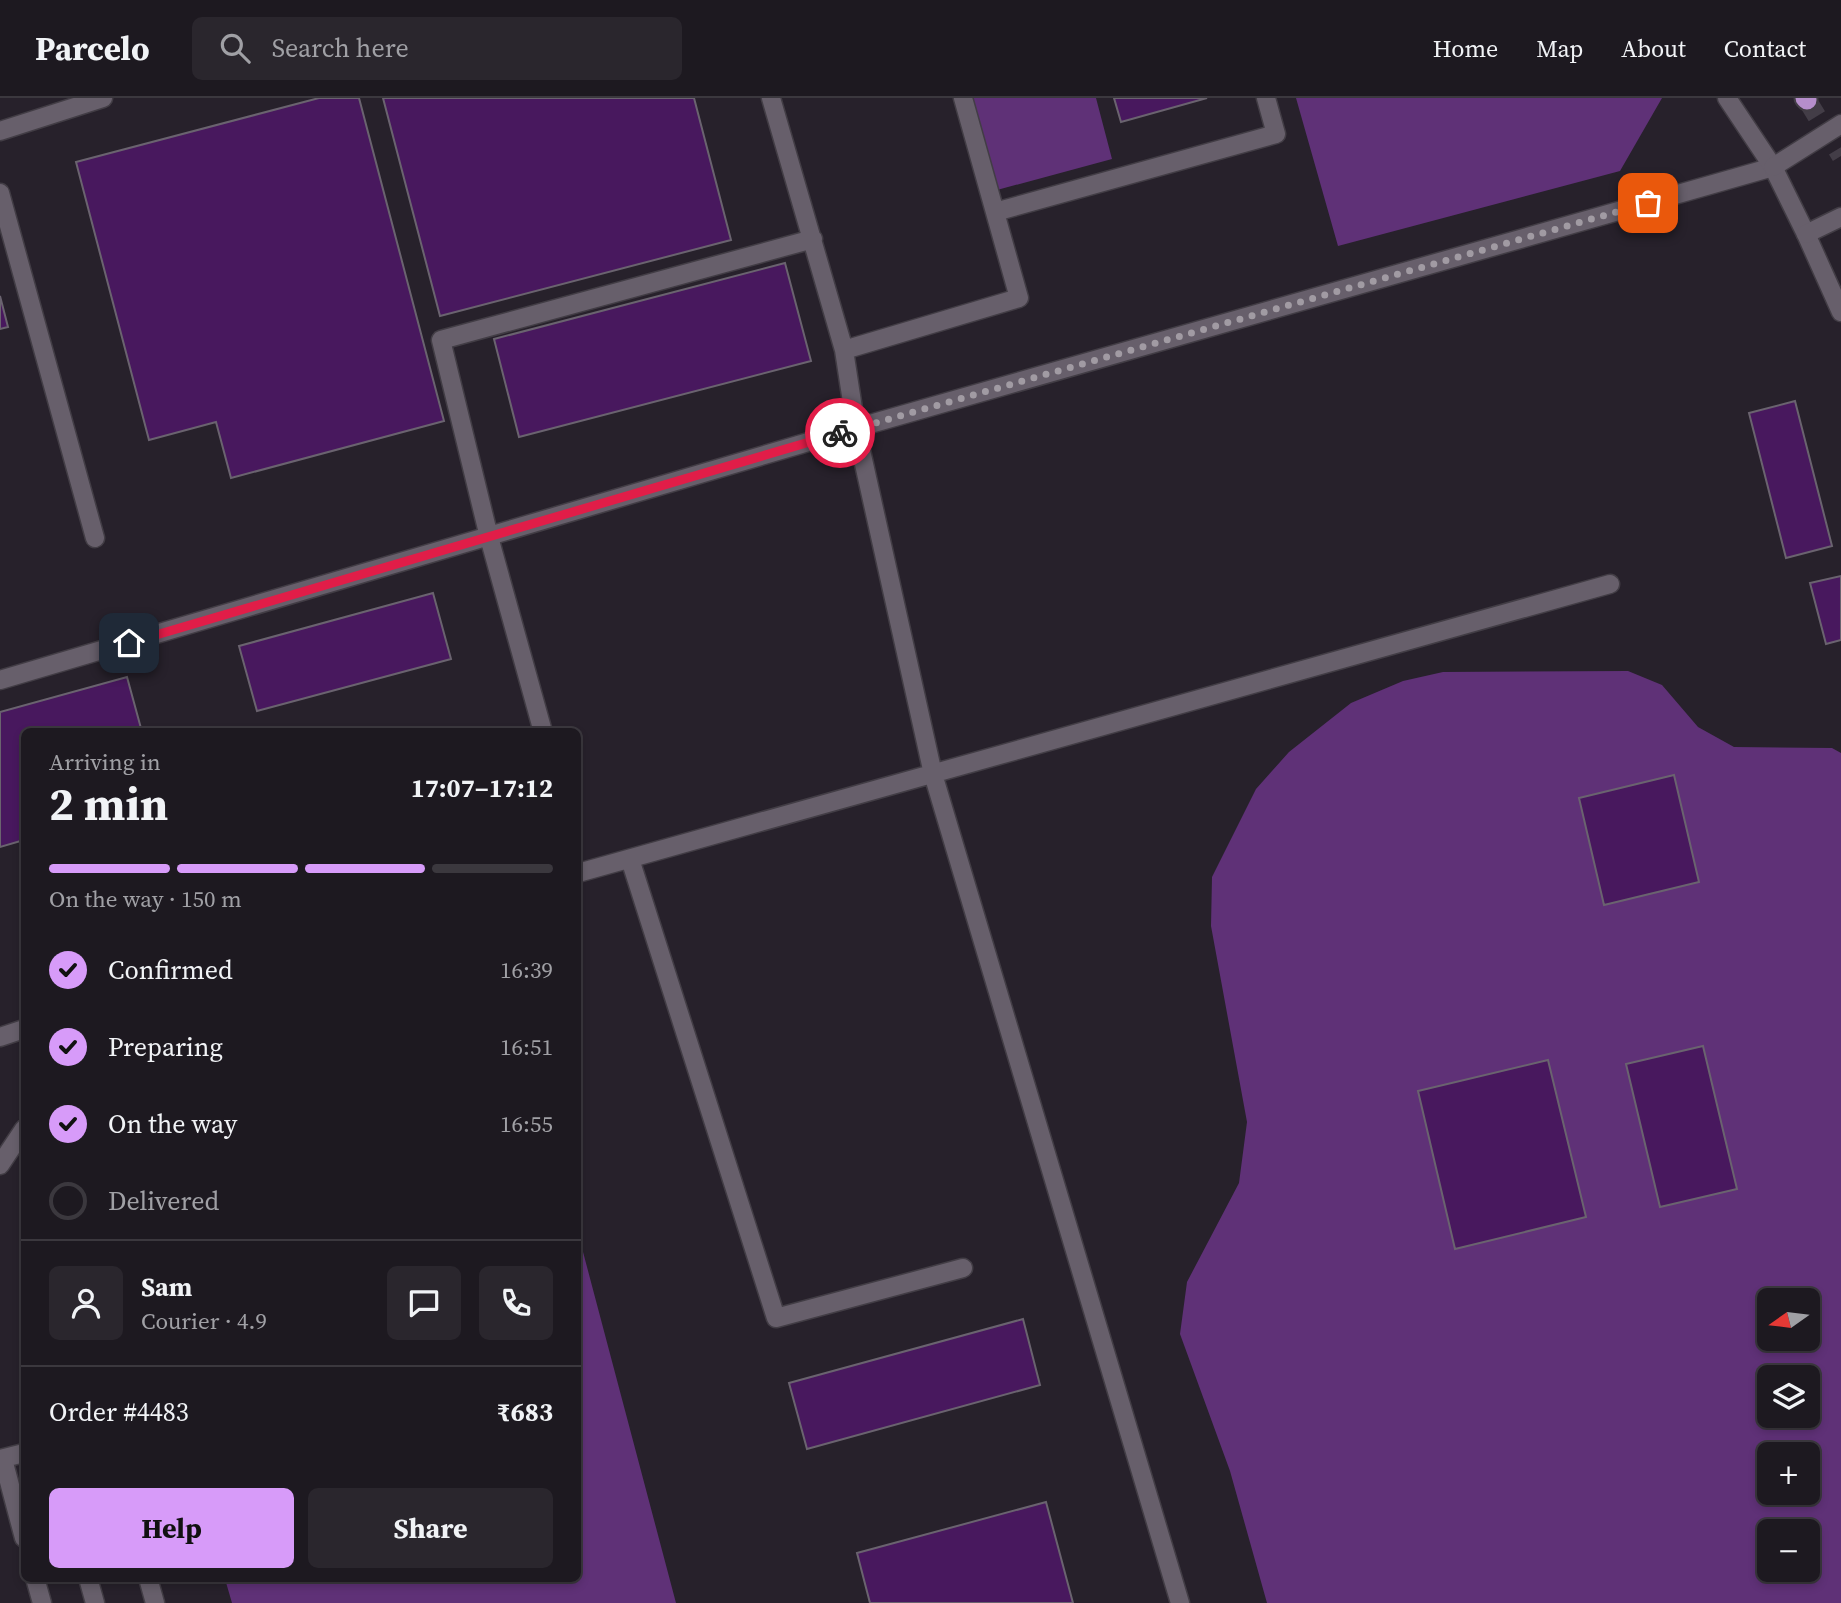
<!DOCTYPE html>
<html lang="en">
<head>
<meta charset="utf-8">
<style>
	body { margin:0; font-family:"Source Serif 4",serif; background:#2a262d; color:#f1f3f6; height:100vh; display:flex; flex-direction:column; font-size:26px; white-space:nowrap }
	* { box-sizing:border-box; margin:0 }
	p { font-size:23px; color:#a0a0a5 }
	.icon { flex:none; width:38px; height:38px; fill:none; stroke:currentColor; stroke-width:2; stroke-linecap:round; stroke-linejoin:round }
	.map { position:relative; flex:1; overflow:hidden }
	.panel { position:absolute; left:21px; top:630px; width:560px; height:854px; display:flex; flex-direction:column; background:#1d1920; border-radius:10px; box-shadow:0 4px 10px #0003,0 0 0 2px #3b383e }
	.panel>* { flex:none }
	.needle { width:46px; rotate:256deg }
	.tools { position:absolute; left:1757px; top:1190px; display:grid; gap:14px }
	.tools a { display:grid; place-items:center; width:63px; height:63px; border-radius:10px; background:#1d1920; box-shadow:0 4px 10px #0003,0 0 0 2px #3b383e; font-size:35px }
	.pin { position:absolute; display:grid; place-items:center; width:60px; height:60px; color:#fff; margin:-30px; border-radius:14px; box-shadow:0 4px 10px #0006 }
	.courier { position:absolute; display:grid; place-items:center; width:70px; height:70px; margin:-35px; border:5px solid #e11d48; border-radius:50%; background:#fff; color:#222; box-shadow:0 2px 9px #0007 }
	.headline em { font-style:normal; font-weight:700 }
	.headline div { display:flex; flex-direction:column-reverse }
	.headline { display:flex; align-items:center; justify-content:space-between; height:119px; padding:0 28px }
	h1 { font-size:46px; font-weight:700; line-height:52px }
	.bar { display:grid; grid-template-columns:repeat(4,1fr); gap:10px 7px; align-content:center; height:84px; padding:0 28px }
	.bar i { height:9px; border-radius:5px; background:#3b383e }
	.bar .selected { background:#d79bf9 }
	.bar p { grid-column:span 4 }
	.line { display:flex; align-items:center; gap:18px; padding:0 28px; border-top:2px solid #3b383e }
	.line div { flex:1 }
	.round { display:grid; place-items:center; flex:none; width:74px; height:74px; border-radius:10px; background:#2a262d }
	ol { padding:0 28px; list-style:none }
	li { display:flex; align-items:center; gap:21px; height:77px }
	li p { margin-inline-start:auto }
	li .icon { padding:7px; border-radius:50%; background:#d79bf9; color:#111; stroke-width:4 }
	li:last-child { color:#a0a0a5 }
	li i { width:38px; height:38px; border:4px solid #3b383e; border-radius:50% }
	.primary-button { display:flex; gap:14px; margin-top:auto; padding:14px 28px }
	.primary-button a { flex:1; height:80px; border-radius:10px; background:#d79bf9; color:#111; font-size:28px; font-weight:700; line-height:80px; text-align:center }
	.primary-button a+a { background:#2a262d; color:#f1f3f6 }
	header { display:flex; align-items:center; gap:42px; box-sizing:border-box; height:98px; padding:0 35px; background:#1d1920; border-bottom:2px solid #3b383e }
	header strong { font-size:33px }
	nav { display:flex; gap:38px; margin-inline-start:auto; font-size:24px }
	.search { width:490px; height:63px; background:#2a262d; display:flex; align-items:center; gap:18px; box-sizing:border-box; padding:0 24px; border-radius:10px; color:#a0a0a5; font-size:26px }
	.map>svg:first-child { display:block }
</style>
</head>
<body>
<header>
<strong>Parcelo</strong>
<div class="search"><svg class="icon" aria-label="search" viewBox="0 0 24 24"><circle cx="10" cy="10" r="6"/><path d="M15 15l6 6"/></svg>Search here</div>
<nav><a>Home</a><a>Map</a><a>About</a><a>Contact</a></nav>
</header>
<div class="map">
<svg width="1841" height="1505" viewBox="0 0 1841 1505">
	<rect width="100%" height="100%" fill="#27212b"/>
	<path fill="#5f3177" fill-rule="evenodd" d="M972 0H1096L1112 61 997 92Z
		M1296 0H1662L1620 73 1338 148Z
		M1628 573 1662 587 1698 629 1734 649 1832 650 1841 655V1505H1267L1230 1373 1180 1236 1187 1184 1239 1085 1247 1024 1211 828 1212 779 1256 691 1289 654 1351 605 1403 583 1443 574ZM1769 1202H1808V1241H1769ZM1769 1279H1808V1318H1769ZM1769 1356H1808V1395H1769ZM1769 1433H1808V1472H1769Z
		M578 1135 676 1505H232L225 1481 578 1480Z"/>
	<path fill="#48185e" stroke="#6a636f" stroke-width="2" d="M319 0H359L444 323 231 380 216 324 149 342 76 64Z
		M383 0H694L731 142 440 218Z
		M1114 0H1207L1121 24Z
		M785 165 811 263 519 339 494 241Z
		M0 198 8 229 0 231Z
		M1795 303 1832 448 1786 460 1749 315Z
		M1841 478V542L1826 546 1810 485Z
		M433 495 451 561 257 613 239 548Z
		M127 579 142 634H24V742L0 749V614Z
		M1674 677 1699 784 1604 807 1579 700Z
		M1703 948 1737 1091 1660 1109 1626 966Z
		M1548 962 1586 1119 1455 1151 1418 993Z
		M1023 1221 1040 1287 807 1351 789 1285Z
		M1046 1404 1073 1505H870L857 1455Z"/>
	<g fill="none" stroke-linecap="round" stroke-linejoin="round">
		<path stroke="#433d47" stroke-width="19" stroke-dasharray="19 10" stroke-linecap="butt" d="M1807 2 1841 58"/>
		<g stroke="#423d45" stroke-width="21">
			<path id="service" d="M771 0 844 252 856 330 933 676 1180 1505
				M0 33 103 0
				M0 95 95 440
				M995 114 1276 36 1266 0
				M844 252 1019 200 963 0
				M0 582 856 330 1773 69
				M543 634 489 439 441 242 813 141
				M630 761 776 1220 963 1170
				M578 775 1610 486
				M0 939 24 931
				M0 1067 24 1031
				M0 1361 24 1355
				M3 1361 24 1440
				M35 1480 42 1505
				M88 1480 95 1505
				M148 1480 155 1505"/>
		</g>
		<g stroke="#423d45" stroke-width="21">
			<path id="tertiary" d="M1727 0 1773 69 1806 136 1841 214"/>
		</g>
		<g stroke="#423d45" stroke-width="21">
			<path id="secondary" d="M1773 69 1841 26
				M1806 136 1841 119"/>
		</g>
		<g stroke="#423d45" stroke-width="23">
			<path id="trunk" d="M1805 0 1807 2"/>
		</g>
		<use href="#service" stroke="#675f6b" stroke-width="18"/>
		<use href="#tertiary" stroke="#675f6b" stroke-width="18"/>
		<use href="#secondary" stroke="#675f6b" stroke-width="18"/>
		<use href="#trunk" stroke="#b68ecc" stroke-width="19"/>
	</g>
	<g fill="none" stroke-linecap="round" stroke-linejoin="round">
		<path stroke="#a19ba3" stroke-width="7" stroke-dasharray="0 12.6" d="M840 335 1648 105"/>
		<path stroke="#e11d48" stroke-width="9" d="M129 545 840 335"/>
	</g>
</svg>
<div class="tools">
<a><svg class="needle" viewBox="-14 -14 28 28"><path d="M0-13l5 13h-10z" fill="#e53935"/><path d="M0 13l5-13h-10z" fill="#a0a0a5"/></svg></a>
<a><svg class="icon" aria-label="layers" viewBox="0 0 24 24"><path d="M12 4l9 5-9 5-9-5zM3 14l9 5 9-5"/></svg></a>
<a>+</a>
<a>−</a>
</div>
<div class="pin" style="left:1648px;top:105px;background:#ea580c"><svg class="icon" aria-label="bag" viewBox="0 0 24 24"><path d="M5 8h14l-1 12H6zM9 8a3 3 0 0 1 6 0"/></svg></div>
<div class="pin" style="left:129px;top:545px;background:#1f2937"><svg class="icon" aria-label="home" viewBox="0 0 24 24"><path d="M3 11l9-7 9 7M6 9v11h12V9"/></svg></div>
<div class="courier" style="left:840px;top:335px"><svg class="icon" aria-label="bike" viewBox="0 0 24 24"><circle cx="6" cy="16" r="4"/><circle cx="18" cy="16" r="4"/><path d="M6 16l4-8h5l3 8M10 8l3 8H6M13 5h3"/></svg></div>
<section class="panel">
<div class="headline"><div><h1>2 min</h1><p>Arriving in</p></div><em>17:07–17:12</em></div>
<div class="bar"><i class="selected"></i><i class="selected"></i><i class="selected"></i><i></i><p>On the way · 150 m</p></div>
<ol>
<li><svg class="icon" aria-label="check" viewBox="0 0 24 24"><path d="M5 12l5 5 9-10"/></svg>Confirmed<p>16:39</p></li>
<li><svg class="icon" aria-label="check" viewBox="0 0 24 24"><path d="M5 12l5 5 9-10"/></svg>Preparing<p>16:51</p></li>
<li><svg class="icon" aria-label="check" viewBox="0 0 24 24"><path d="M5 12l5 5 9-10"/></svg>On the way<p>16:55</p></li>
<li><i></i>Delivered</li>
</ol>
<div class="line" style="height:126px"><a class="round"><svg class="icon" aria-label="person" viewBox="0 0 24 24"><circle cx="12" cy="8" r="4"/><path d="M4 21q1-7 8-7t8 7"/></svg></a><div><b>Sam</b><p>Courier · 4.9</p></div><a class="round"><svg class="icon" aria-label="chat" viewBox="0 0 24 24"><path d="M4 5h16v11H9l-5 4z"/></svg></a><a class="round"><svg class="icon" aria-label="phone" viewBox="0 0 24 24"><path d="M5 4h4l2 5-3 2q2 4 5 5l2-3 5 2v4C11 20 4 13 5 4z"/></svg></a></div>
<div class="line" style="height:91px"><div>Order #4483</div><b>₹683</b></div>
<div class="primary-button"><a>Help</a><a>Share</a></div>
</section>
</div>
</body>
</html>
